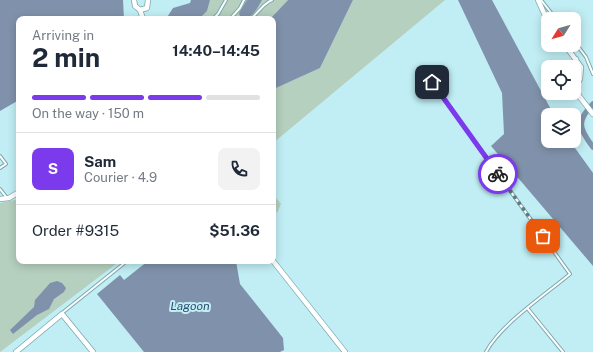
<!DOCTYPE html>
<html lang="en">
<head>
<meta charset="utf-8">
<style>
	body { margin:0; font-family:"Public Sans",sans-serif; background:#f2f2f3; color:#1f2937; height:100vh; display:flex; flex-direction:column; font-size:15px; white-space:nowrap }
	* { box-sizing:border-box; margin:0 }
	p { font-size:13px; color:#747a83 }
	.icon { flex:none; width:22px; height:22px; fill:none; stroke:currentColor; stroke-width:2; stroke-linecap:round; stroke-linejoin:round }
	.map { position:relative; flex:1; overflow:hidden }
	.sheet { position:absolute; left:16px; top:16px; width:260px; height:248px; display:flex; flex-direction:column; background:#fff; border-radius:8px; box-shadow:0 2px 10px #0003 }
	.sheet>* { flex:none }
	.needle { width:26px; rotate:233deg }
	.tools { position:absolute; left:541px; top:12px; display:grid; gap:8px }
	.tools a { display:grid; place-items:center; width:40px; height:40px; border-radius:8px; background:#fff; box-shadow:0 2px 10px #0003; font-size:20px }
	.pin { position:absolute; display:grid; place-items:center; width:34px; height:34px; color:#fff; margin:-17px; border-radius:8px; box-shadow:0 2px 6px #0006 }
	.courier { position:absolute; display:grid; place-items:center; width:40px; height:40px; margin:-20px; border:3px solid #7c3aed; border-radius:50%; background:#fff; color:#222; box-shadow:0 1px 5px #0007 }
	.overview em { font-style:normal; font-weight:700 }
	.overview div { display:flex; flex-direction:column-reverse }
	.overview { display:flex; align-items:center; justify-content:space-between; height:68px; padding:0 16px }
	h1 { font-size:26px; font-weight:700; line-height:30px }
	.bar { display:grid; grid-template-columns:repeat(4,1fr); gap:6px 4px; align-content:center; height:48px; padding:0 16px }
	.bar i { height:5px; border-radius:3px; background:#e0e1e3 }
	.bar .selected { background:#7c3aed }
	.bar p { grid-column:span 4 }
	.line { display:flex; align-items:center; gap:10px; padding:0 16px; border-top:1px solid #e0e1e3 }
	.line div { flex:1 }
	.round { display:grid; place-items:center; flex:none; width:42px; height:42px; border-radius:8px; background:#f2f2f3 }
	.map>svg:first-child { display:block }
</style>
</head>
<body>
<div class="map">
<svg width="593" height="352" viewBox="0 0 593 352">
	<rect width="100%" height="100%" fill="#c0eef4"/>
	<path fill="#b5d0bf" d="M210 0H288L270 19H199L207 11Z
		M353 0H445L273 143V97L276 88 320 68Z
		M273 194 281 204 277 213 273 207Z
		M19 199V261H120L0 352V203Z"/>
	<path fill="#8092ab" d="M0 0H123L124 19H19V100L0 111Z
		M191 0H210L207 11 199 19H166L173 8 190 3Z
		M247 0H262C257 9 252 19 241 19L239 13Z
		M288 0H353L320 68 276 88 273 97V19H270Z
		M458 0H492L554 115H548V141H570L593 173V266L491 146 504 134 502 93Z
		M148 261H236L240 284 283 338 284 350 280 352H144L97 294 120 275 124 280Z
		M57 281 62 283 66 288 64 292 54 299 49 309 37 315 13 334 10 330 34 307 35 300 50 283Z"/>
	<g fill="none" stroke-linecap="round" stroke-linejoin="round">
		<path stroke="#8092ab" stroke-width="5.5" d="M593 104C576 121 579 129 593 147"/>
		<g stroke="#7ba7ad" stroke-width="4">
			<path id="lane" d="M541 0 556 19
				M213 19 218 14 226 0
				M230 19 240 8 244 0
				M250 19C259 13 262 4 272 0
				M574 41 586 57 593 74
				M432 82 570 274C545 295 501 324 486 352
				M0 156 6 164 0 168
				M0 189 7 198
				M528 309 563 352
				M62 313 127 261"/>
		</g>
		<g stroke="#7ba7ad" stroke-width="6">
			<path id="street" d="M134 0 135 6 140 10 147 8 148 0
				M538 0 548 22
				M140 10 143 19
				M565 45 581 67 580 79 576 85
				M572 67 576 59
				M574 81 579 96 593 114
				M0 199 9 198 19 192
				M273 261 345 352
				M16 352 62 314 93 352"/>
		</g>
		<use href="#lane" stroke="#fff" stroke-width="2"/>
		<use href="#street" stroke="#fff" stroke-width="4.5"/>
	</g>
	<g fill="none" stroke-linecap="round" stroke-linejoin="round">
		<path stroke="#607c80" stroke-width="4" stroke-dasharray="0 7.2" d="M498 174 543 236"/>
		<path stroke="#7c3aed" stroke-width="5" d="M432 82 498 174"/>
	</g>
	<g text-anchor="middle" dominant-baseline="central" stroke-width="4" stroke-linejoin="round" paint-order="stroke">
		<g font-size="12" font-style="italic" fill="#314d73" stroke="#c0eef4">
			<text x="190" y="306">Lagoon</text>
		</g>
	</g>
</svg>
<div class="tools">
<a><svg class="needle" viewBox="-14 -14 28 28"><path d="M0-13l5 13h-10z" fill="#e53935"/><path d="M0 13l5-13h-10z" fill="#747a83"/></svg></a>
<a><svg class="icon" aria-label="locate" viewBox="0 0 24 24"><circle cx="12" cy="12" r="6"/><path d="M12 2v4M12 18v4M2 12h4M18 12h4"/></svg></a>
<a><svg class="icon" aria-label="layers" viewBox="0 0 24 24"><path d="M12 4l9 5-9 5-9-5zM3 14l9 5 9-5"/></svg></a>
</div>
<div class="pin" style="left:543px;top:236px;background:#ea580c"><svg class="icon" aria-label="bag" viewBox="0 0 24 24"><path d="M5 8h14l-1 12H6zM9 8a3 3 0 0 1 6 0"/></svg></div>
<div class="pin" style="left:432px;top:82px;background:#1f2937"><svg class="icon" aria-label="home" viewBox="0 0 24 24"><path d="M3 11l9-7 9 7M6 9v11h12V9"/></svg></div>
<div class="courier" style="left:498px;top:174px"><svg class="icon" aria-label="bike" viewBox="0 0 24 24"><circle cx="6" cy="16" r="4"/><circle cx="18" cy="16" r="4"/><path d="M6 16l4-8h5l3 8M10 8l3 8H6M13 5h3"/></svg></div>
<section class="sheet">
<div class="overview"><div><h1>2 min</h1><p>Arriving in</p></div><em>14:40–14:45</em></div>
<div class="bar"><i class="selected"></i><i class="selected"></i><i class="selected"></i><i></i><p>On the way · 150 m</p></div>
<div class="line" style="height:72px"><b class="round" style="background:#7c3aed;color:#fff">S</b><div><b>Sam</b><p>Courier · 4.9</p></div><a class="round"><svg class="icon" aria-label="phone" viewBox="0 0 24 24"><path d="M5 4h4l2 5-3 2q2 4 5 5l2-3 5 2v4C11 20 4 13 5 4z"/></svg></a></div>
<div class="line" style="height:52px"><div>Order #9315</div><b>$51.36</b></div>
</section>
</div>
</body>
</html>
